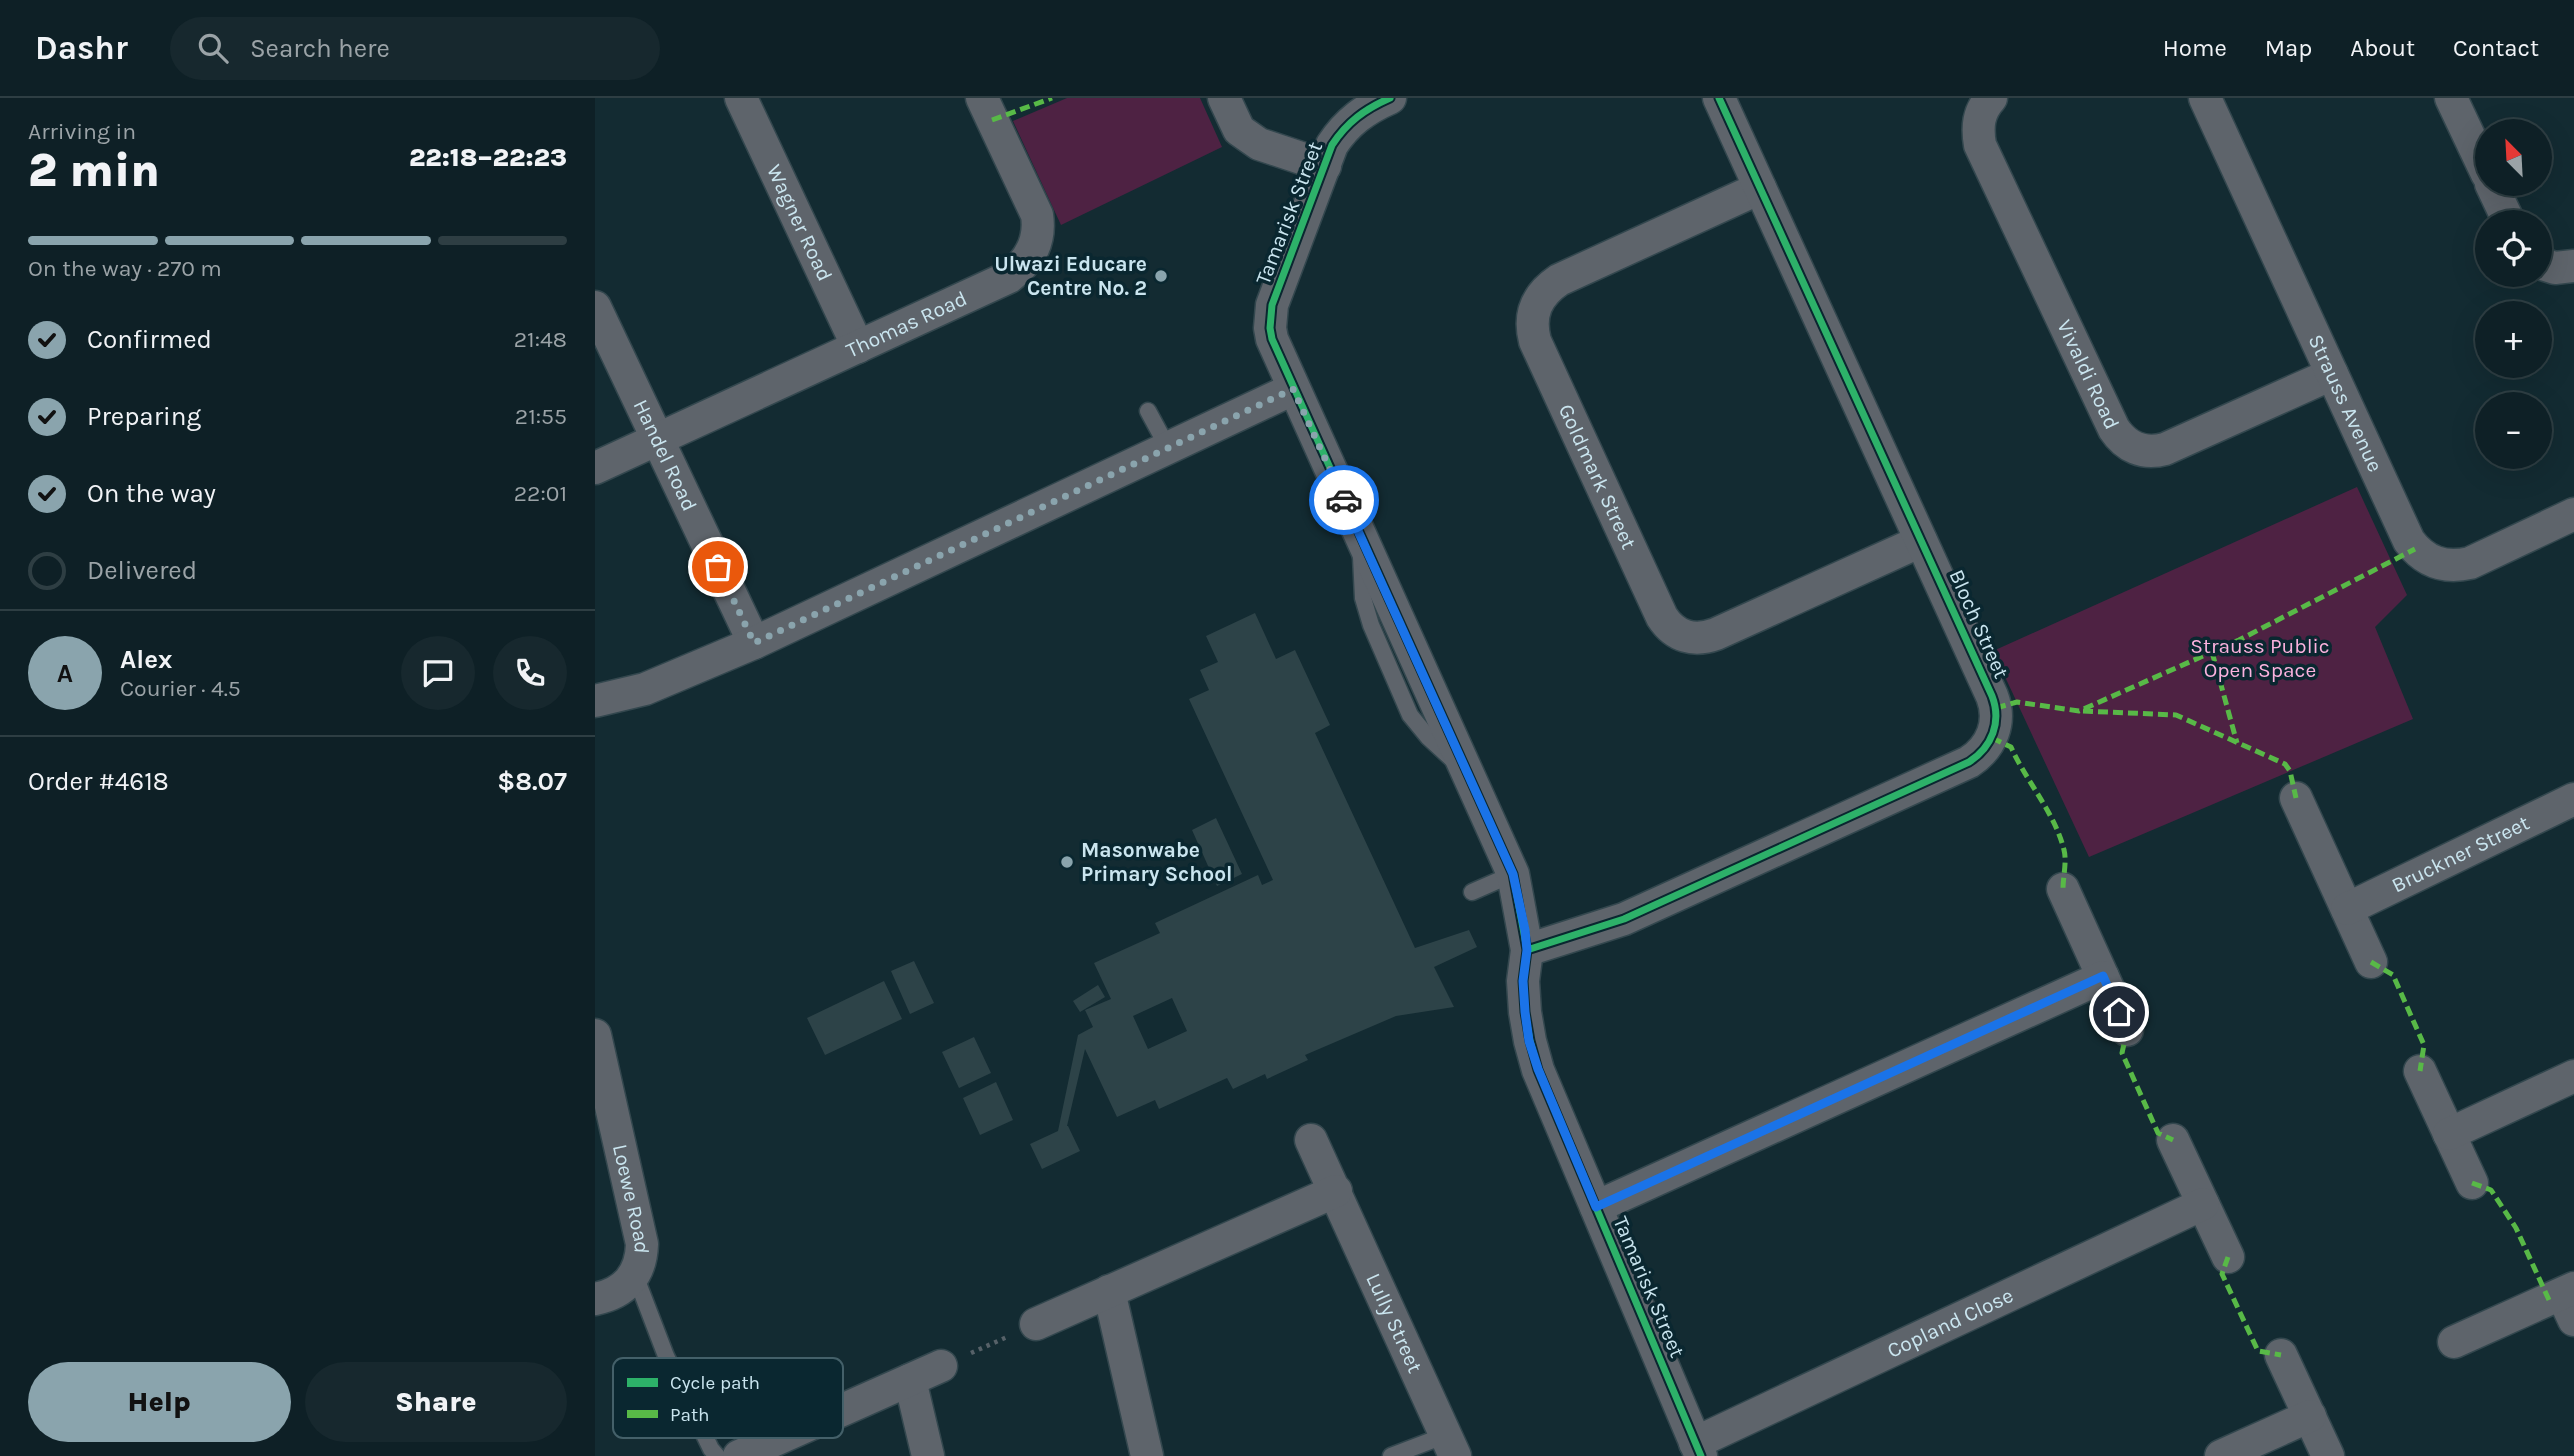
<!DOCTYPE html>
<html lang="en">
<head>
<meta charset="utf-8">
<style>
	body { margin:0; font-family:Karla,sans-serif; background:#17282e; color:#f1f3f6; height:100vh; display:flex; flex-direction:column; font-size:26px; white-space:nowrap }
	* { box-sizing:border-box; margin:0 }
	p { font-size:23px; color:#9ba3a7 }
	.icon { flex:none; width:38px; height:38px; fill:none; stroke:currentColor; stroke-width:2; stroke-linecap:round; stroke-linejoin:round }
	.map { position:relative; flex:1; overflow:hidden }
	.drawer { display:flex; flex-direction:column; background:#0e2026; width:595px }
	.drawer>* { flex:none }
	.needle { width:46px; rotate:336deg }
	.controls { position:absolute; left:1880px; top:21px; display:grid; gap:14px }
	.controls a { display:grid; place-items:center; width:77px; height:77px; border-radius:50%; background:#0e2026; box-shadow:0 7px 28px #0002,0 0 0 2px #2e3e43; font-size:35px }
	.pin { position:absolute; display:grid; place-items:center; width:60px; height:60px; color:#fff; margin:-30px; border:4px solid #fff; border-radius:50%; box-shadow:0 2px 7px #0007 }
	.courier { position:absolute; display:grid; place-items:center; width:70px; height:70px; margin:-35px; border:5px solid #1a73e8; border-radius:50%; background:#fff; color:#222; box-shadow:0 2px 9px #0007 }
	.headline em { font-style:normal; font-weight:800 }
	.headline div { display:flex; flex-direction:column-reverse }
	.headline { display:flex; align-items:center; justify-content:space-between; height:119px; padding:0 28px }
	h1 { font-size:46px; font-weight:800; line-height:52px }
	.bar { display:grid; grid-template-columns:repeat(4,1fr); gap:10px 7px; align-content:center; height:84px; padding:0 28px }
	.bar i { height:9px; border-radius:5px; background:#2e3e43 }
	.bar .active { background:#8aa4ad }
	.bar p { grid-column:span 4 }
	.line { display:flex; align-items:center; gap:18px; padding:0 28px; border-top:2px solid #2e3e43 }
	.line div { flex:1 }
	.round { display:grid; place-items:center; flex:none; width:74px; height:74px; border-radius:37px; background:#17282e }
	ol { padding:0 28px; list-style:none }
	li { display:flex; align-items:center; gap:21px; height:77px }
	li p { margin-inline-start:auto }
	li .icon { padding:7px; border-radius:50%; background:#8aa4ad; color:#111; stroke-width:4 }
	li:last-child { color:#9ba3a7 }
	li i { width:38px; height:38px; border:4px solid #2e3e43; border-radius:50% }
	.cta { display:flex; gap:14px; margin-top:auto; padding:14px 28px }
	.cta a { flex:1; height:80px; border-radius:42px; background:#8aa4ad; color:#111; font-size:28px; font-weight:800; line-height:80px; text-align:center }
	.cta a+a { background:#17282e; color:#f1f3f6 }
	header { display:flex; align-items:center; gap:42px; box-sizing:border-box; height:98px; padding:0 35px; background:#0e2026; border-bottom:2px solid #2e3e43 }
	header strong { font-size:33px }
	nav { display:flex; gap:38px; margin-inline-start:auto; font-size:24px }
	.search { width:490px; height:63px; background:#17282e; display:flex; align-items:center; gap:18px; box-sizing:border-box; padding:0 24px; border-radius:38px; color:#9ba3a7; font-size:26px }
	main { display:flex; flex:1; min-height:0 }
	.map>svg:first-child { display:block }
</style>
</head>
<body>
<header>
<strong>Dashr</strong>
<div class="search"><svg class="icon" aria-label="search" viewBox="0 0 24 24"><circle cx="10" cy="10" r="6"/><path d="M15 15l6 6"/></svg>Search here</div>
<nav><a>Home</a><a>Map</a><a>About</a><a>Contact</a></nav>
</header>
<main>
<section class="drawer">
<div class="headline"><div><h1>2 min</h1><p>Arriving in</p></div><em>22:18–22:23</em></div>
<div class="bar"><i class="active"></i><i class="active"></i><i class="active"></i><i></i><p>On the way · 270 m</p></div>
<ol>
<li><svg class="icon" aria-label="check" viewBox="0 0 24 24"><path d="M5 12l5 5 9-10"/></svg>Confirmed<p>21:48</p></li>
<li><svg class="icon" aria-label="check" viewBox="0 0 24 24"><path d="M5 12l5 5 9-10"/></svg>Preparing<p>21:55</p></li>
<li><svg class="icon" aria-label="check" viewBox="0 0 24 24"><path d="M5 12l5 5 9-10"/></svg>On the way<p>22:01</p></li>
<li><i></i>Delivered</li>
</ol>
<div class="line" style="height:126px"><b class="round" style="background:#8aa4ad;color:#111">A</b><div><b>Alex</b><p>Courier · 4.5</p></div><a class="round"><svg class="icon" aria-label="chat" viewBox="0 0 24 24"><path d="M4 5h16v11H9l-5 4z"/></svg></a><a class="round"><svg class="icon" aria-label="phone" viewBox="0 0 24 24"><path d="M5 4h4l2 5-3 2q2 4 5 5l2-3 5 2v4C11 20 4 13 5 4z"/></svg></a></div>
<div class="line" style="height:91px"><div>Order #4618</div><b>$8.07</b></div>
<div class="cta"><a>Help</a><a>Share</a></div>
</section>
<div class="map">
<svg width="1979" height="1358" viewBox="0 0 1979 1358">
	<rect width="100%" height="100%" fill="#132b32"/>
	<path fill="#4e2243" d="M472 0H605L627 49 466 127 418 23Z
		M1762 389 1812 497 1780 529 1818 621 1494 759 1398 553Z"/>
	<path fill="#2d4348" fill-rule="evenodd" d="M660 515 681 561 700 552 735 627 720 635 820 850 874 832 882 849 839 869 859 909 801 918 710 957 713 962 672 981 670 976 638 991 632 980 564 1011 560 1002 522 1019 490 951 472 1028H473L485 1053 447 1071 435 1046 463 1033 483 937 498 929 490 912 516 901 499 865 565 835 560 825 663 777 667 787 678 782 594 601 614 592 605 572 623 564 611 538ZM577 900 592 933 553 951 538 918Z
		M621 720 647 776 622 788 597 732Z
		M319 863 339 905 315 916 296 873Z
		M289 883 307 921 230 957 212 920Z
		M503 887 510 899 485 914 478 903Z
		M379 939 396 975 364 990 347 954Z
		M401 984 418 1022 385 1037 368 1000Z"/>
	<g fill="none" stroke-linecap="round" stroke-linejoin="round">
		<g stroke="#33474e" stroke-width="19">
			<path id="lane" d="M553 313 573 350
				M766 459 768 500 776 527 815 617 833 639 858 662
				M877 794 918 776
				M40 1177 71 1258 116 1351 122 1358
				M796 1358 851 1337"/>
		</g>
		<g stroke="#33474e" stroke-width="35">
			<g id="street">
				<path id="s1" d="M146 0 263 249"/>
				<path d="M629 0 644 32 664 46 730 68"/>
				<path d="M795 0C770 11 752 24 737 47L677 207 675 230 677 241 918 776 932 852 928 883 930 914 935 943 943 972 1106 1358"/>
				<path id="s2" d="M1396 0C1383 14 1382 29 1385 47L1519 331C1531 349 1548 357 1570 351L1737 276"/>
				<path id="s3" d="M1610 0 1814 443C1830 464 1849 471 1875 465L1979 416"/>
				<path d="M1856 0 1892 76"/>
				<path d="M1896 86 1914 124"/>
				<path id="s4" d="M1165 90 964 182C942 197 933 216 940 243L1067 519C1080 539 1099 544 1121 536L1326 443"/>
				<path d="M1944 165 1960 170 1979 168"/>
				<path id="s5" d="M0 209 159 545"/>
				<path id="s6" d="M0 370 414 179C435 163 446 143 442 117L387 0"/>
				<path d="M0 603 50 591 159 545 698 291"/>
				<path d="M1701 700 1776 864"/>
				<path d="M1468 791 1532 932"/>
				<path id="s7" d="M1752 811 1979 701"/>
				<path d="M932 852 1029 821 1374 664C1397 649 1407 624 1397 598L1124 0"/>
				<path id="s8" d="M0 937 47 1146C46 1177 30 1195 0 1201"/>
				<path d="M1825 973 1877 1085"/>
				<path d="M1854 1036 1979 978"/>
				<path id="s9" d="M716 1042 860 1358"/>
				<path d="M1578 1042 1633 1159"/>
				<path d="M1001 1109 1508 879"/>
				<path d="M514 1193 552 1358"/>
				<path d="M1967 1196 1979 1222"/>
				<path d="M441 1226 741 1093"/>
				<path d="M1859 1244 1979 1190"/>
				<path d="M1686 1257 1733 1358"/>
				<path d="M315 1282 333 1358"/>
				<path id="s10" d="M1100 1345 1608 1106"/>
				<path d="M144 1358 346 1268"/>
				<path d="M1626 1358 1715 1318"/>
			</g>
		</g>
		<path stroke="#566168" stroke-width="4.5" stroke-dasharray="3.5 5" stroke-linecap="butt" d="M376 1255 412 1239"/>
		<use href="#lane" stroke="#5e646b" stroke-width="16"/>
		<use href="#street" stroke="#5e646b" stroke-width="32"/>
		<path stroke="#58b947" stroke-width="5" stroke-dasharray="10 5" stroke-linecap="butt" d="M397 22 457 0
			M1617 554 1642 645
			M1401 610 1422 604 1484 613 1644 542 1820 451
			M1488 613 1581 617 1690 666 1695 673 1701 700
			M1397 640 1416 649C1431 683 1460 715 1469 752 1472 763 1468 779 1468 791
			M1776 864 1798 877 1829 947 1825 973
			M1532 932 1527 955 1563 1035 1578 1042
			M1877 1085 1896 1092 1921 1130 1954 1202
			M1633 1159 1627 1176 1663 1253 1686 1257"/>
		<g stroke="#0a2730" stroke-width="11">
			<path id="cycleway" d="M795 0C770 11 752 24 737 47L677 207 675 230 677 241 918 776 932 852 928 883 930 914 935 943 943 972 1106 1358
				M932 852 1029 821 1374 664C1397 649 1407 624 1397 598L1124 0"/>
		</g>
		<use href="#cycleway" stroke="#2db169" stroke-width="7"/>
	</g>
	<g fill="none" stroke-linecap="round" stroke-linejoin="round">
		<path stroke="#8aa4ad" stroke-width="7" stroke-dasharray="0 12.6" d="M123 469 159 545 698 291 749 402"/>
		<path stroke="#1a73e8" stroke-width="9" d="M749 402 918 776 930 832 932 852 928 883 930 914 934 943 943 971 1001 1109 1508 878 1524 914"/>
	</g>
	<g fill="#8aa4ad" stroke="#0a2730" stroke-width="2.5">
		<circle cx="566" cy="178" r="7"/>
		<circle cx="472" cy="764" r="7"/>
	</g>
	<g text-anchor="middle" dominant-baseline="central" stroke-width="7" stroke-linejoin="round" paint-order="stroke">
		<g font-size="21" fill="#cae5ef" stroke="#0a2730">
			<text transform="translate(694 115) rotate(-69)">Tamarisk Street</text>
			<text stroke="none"><textPath href="#s1" startOffset="138">Wagner Road</textPath></text>
			<text stroke="none"><textPath href="#s6" startOffset="343">Thomas Road</textPath></text>
			<text stroke="none"><textPath href="#s2" startOffset="304">Vivaldi Road</textPath></text>
			<text stroke="none"><textPath href="#s3" startOffset="336">Strauss Avenue</textPath></text>
			<text stroke="none"><textPath href="#s5" startOffset="164">Handel Road</textPath></text>
			<text stroke="none"><textPath href="#s4" startOffset="441">Goldmark Street</textPath></text>
			<text transform="translate(1384 526) rotate(66)">Bloch Street</text>
			<text stroke="none"><textPath href="#s7" startOffset="126">Bruckner Street</textPath></text>
			<text stroke="none"><textPath href="#s8" startOffset="168">Loewe Road</textPath></text>
			<text transform="translate(1054 1189) rotate(67)">Tamarisk Street</text>
			<text stroke="none"><textPath href="#s9" startOffset="201">Lully Street</textPath></text>
			<text stroke="none"><textPath href="#s10" startOffset="282">Copland Close</textPath></text>
		</g>
		<g font-size="21" font-weight="bold" fill="#cae5ef" stroke="#0a2730" text-anchor="end">
			<text x="552" y="166">Ulwazi Educare<tspan x="552" dy="24">Centre No. 2</tspan></text>
			<text x="486" y="752" text-anchor="start">Masonwabe<tspan x="486" dy="24">Primary School</tspan></text>
		</g>
		<g font-size="21" fill="#fbb2de" stroke="#0a2730">
			<text x="1665" y="548">Strauss Public<tspan x="1665" dy="24">Open Space</tspan></text>
		</g>
	</g>
	<rect x="18" y="1260" width="230" height="80" rx="10" fill="#0a2730" stroke="#446069" stroke-width="2"/>
	<rect x="32" y="1280" width="31" height="9" fill="#2db169"/>
	<rect x="32" y="1312" width="31" height="8" fill="#58b947"/>
	<g font-size="19" fill="#cae5ef">
		<text x="75" y="1291">Cycle path</text>
		<text x="75" y="1323">Path</text>
	</g>
</svg>
<div class="controls">
<a><svg class="needle" viewBox="-14 -14 28 28"><path d="M0-13l5 13h-10z" fill="#e53935"/><path d="M0 13l5-13h-10z" fill="#9ba3a7"/></svg></a>
<a><svg class="icon" aria-label="locate" viewBox="0 0 24 24"><circle cx="12" cy="12" r="6"/><path d="M12 2v4M12 18v4M2 12h4M18 12h4"/></svg></a>
<a>+</a>
<a>−</a>
</div>
<div class="pin" style="left:123px;top:469px;background:#ea580c"><svg class="icon" aria-label="bag" viewBox="0 0 24 24"><path d="M5 8h14l-1 12H6zM9 8a3 3 0 0 1 6 0"/></svg></div>
<div class="pin" style="left:1524px;top:914px;background:#1f2937"><svg class="icon" aria-label="home" viewBox="0 0 24 24"><path d="M3 11l9-7 9 7M6 9v11h12V9"/></svg></div>
<div class="courier" style="left:749px;top:402px"><svg class="icon" aria-label="car" viewBox="0 0 24 24"><path d="M5 17H2v-5l4-1 3-4h7l3 4 3 1v5h-3M9 17h6M6 11h13"/><circle cx="7" cy="17" r="2"/><circle cx="17" cy="17" r="2"/></svg></div>
</div>
</main>
</body>
</html>
